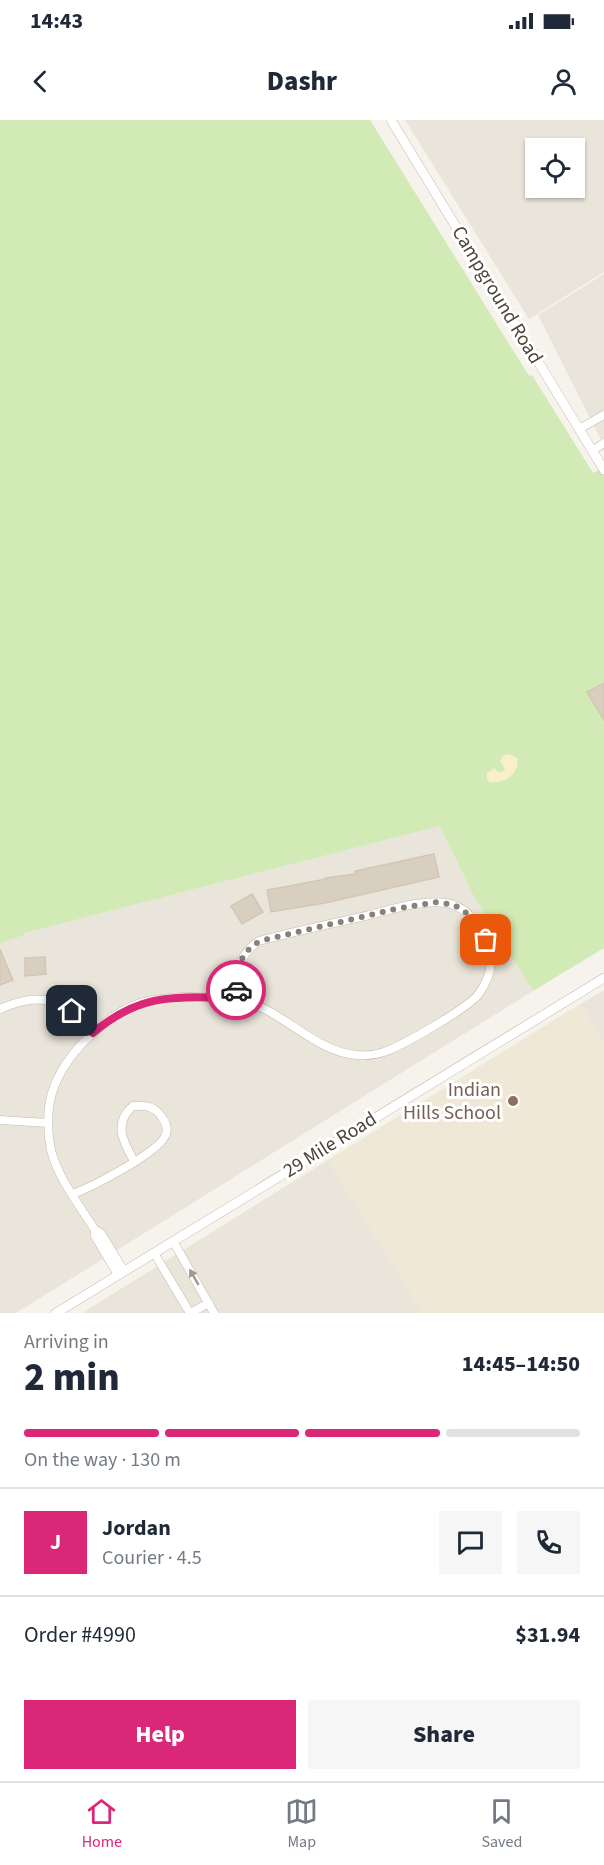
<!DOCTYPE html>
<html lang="en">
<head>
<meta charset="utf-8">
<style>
	body { margin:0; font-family:"Source Sans 3",sans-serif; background:#f6f6f7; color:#1f2937; height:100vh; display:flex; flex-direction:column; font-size:22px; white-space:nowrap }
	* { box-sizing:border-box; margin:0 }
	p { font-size:20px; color:#747a83 }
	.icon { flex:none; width:33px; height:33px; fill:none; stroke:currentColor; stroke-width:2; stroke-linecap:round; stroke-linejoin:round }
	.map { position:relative; height:1193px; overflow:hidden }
	.sheet { display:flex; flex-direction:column; background:#fff; flex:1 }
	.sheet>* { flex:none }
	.fabs { position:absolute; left:525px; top:18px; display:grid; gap:12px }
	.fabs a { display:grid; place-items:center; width:60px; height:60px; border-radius:0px; background:#fff; box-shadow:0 2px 4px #0004; font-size:30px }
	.pin { position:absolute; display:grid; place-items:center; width:51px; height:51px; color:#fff; margin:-26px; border-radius:12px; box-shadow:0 3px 9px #0006 }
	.courier { position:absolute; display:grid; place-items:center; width:60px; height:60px; margin:-30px; border:4px solid #db2777; border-radius:50%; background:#fff; color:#222; box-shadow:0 2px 8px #0007 }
	.head em { font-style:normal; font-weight:800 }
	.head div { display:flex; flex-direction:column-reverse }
	.head { display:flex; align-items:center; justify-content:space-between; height:102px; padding:0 24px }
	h1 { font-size:39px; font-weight:800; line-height:45px }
	.bar { display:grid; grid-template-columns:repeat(4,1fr); gap:9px 6px; align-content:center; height:72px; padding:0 24px }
	.bar i { height:8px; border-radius:4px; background:#e0e1e3 }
	.bar .on { background:#db2777 }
	.bar p { grid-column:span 4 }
	.line { display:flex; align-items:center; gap:15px; padding:0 24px; border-top:2px solid #e0e1e3 }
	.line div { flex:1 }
	.round { display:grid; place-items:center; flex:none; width:63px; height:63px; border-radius:0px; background:#f6f6f7 }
	.button { display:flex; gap:12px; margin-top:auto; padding:12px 24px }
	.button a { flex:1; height:69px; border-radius:0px; background:#db2777; color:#fff; font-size:24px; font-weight:800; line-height:69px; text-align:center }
	.button a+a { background:#f6f6f7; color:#1f2937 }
	.status { display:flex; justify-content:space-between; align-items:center; height:42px; padding:0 30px; background:#fff; direction:ltr }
	.status svg { height:16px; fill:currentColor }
	header { display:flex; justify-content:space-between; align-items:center; height:78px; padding:0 24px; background:#fff; font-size:27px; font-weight:800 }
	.tab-bar { display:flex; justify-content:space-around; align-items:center; height:84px; border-top:2px solid #e0e1e3; background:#fff; font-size:16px; color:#747a83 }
	.tab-bar a { display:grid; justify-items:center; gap:3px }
	.tab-bar .on { color:#db2777 }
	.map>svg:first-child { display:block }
</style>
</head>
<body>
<div class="status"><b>14:43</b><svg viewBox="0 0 49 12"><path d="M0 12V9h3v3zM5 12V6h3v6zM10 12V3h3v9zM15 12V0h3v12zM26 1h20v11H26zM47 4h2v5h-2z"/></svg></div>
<header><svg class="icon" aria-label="back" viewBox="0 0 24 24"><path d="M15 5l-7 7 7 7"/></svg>Dashr<svg class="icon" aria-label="person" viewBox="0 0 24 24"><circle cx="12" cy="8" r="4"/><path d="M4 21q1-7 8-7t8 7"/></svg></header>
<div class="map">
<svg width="604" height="1193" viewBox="0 0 604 1193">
	<rect width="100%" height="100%" fill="#f6f3ec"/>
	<path fill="#eae5da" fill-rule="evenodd" d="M405 0H604V152L529 199ZM536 28H574V68H536Z
		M604 154V326L538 195Z
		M440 706 473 775 533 871 16 1193H0V822L23 813Z
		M604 870V923L580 884Z
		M328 1040 423 1193H82Z"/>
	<path fill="#efe8d6" d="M580 884 604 923V1193H423L328 1040Z"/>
	<path fill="#d2eab5" d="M0 0H370L529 256 532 255 593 353 604 347V828L533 871 473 775 440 706 24 813V815L0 823Z"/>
	<path fill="#f9efc9" d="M509 634 517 638C520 655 504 664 489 662L487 658V653L494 648 498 652H503L505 648 500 641 504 635Z"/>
	<path fill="#d8cfc1" stroke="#d3c7b4" stroke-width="1.5" d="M604 563V600L587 572Z
		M434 734 439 757 325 783 271 792 267 770 326 759 325 758 355 754V751Z
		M252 774 263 792 242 804 231 786Z
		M0 829 13 860 0 865Z
		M45 837 46 854 25 856V838Z"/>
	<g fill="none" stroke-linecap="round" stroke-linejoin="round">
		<g stroke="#c2bbae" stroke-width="9">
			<path id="minor" d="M579 309 604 295
				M592 331 604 323
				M0 889C44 869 62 881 94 913
				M0 1000 48 1003
				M73 1074C91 1067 161 1032 166 1014 168 1008 165 1001 161 996 154 986 145 985 133 986 113 1003 123 1022 134 1041
				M95 1110V1116L118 1155
				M173 1121 214 1193
				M154 1133 190 1193
				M124 1151 101 1113 95 1110C79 1085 58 1058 51 1030 47 1012 47 990 52 973 63 936 105 895 140 883 162 876 213 875 236 879 281 887 312 931 356 935 365 936 375 935 384 932 402 926 466 889 478 875 486 864 493 849 490 835 487 815 472 790 451 784 425 777 384 792 357 798 325 805 292 812 259 821 236 836 238 854 235 878
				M190 1193 209 1183"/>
		</g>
		<g stroke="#c2bbae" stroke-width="10">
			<path id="tertiary" d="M391 0 604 350
				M56 1193 604 858"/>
		</g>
		<use href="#minor" stroke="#fff" stroke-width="8"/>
		<use href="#tertiary" stroke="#fff" stroke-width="9"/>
	</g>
	<defs><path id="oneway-solid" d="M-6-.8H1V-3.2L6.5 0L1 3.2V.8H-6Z" transform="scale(1.5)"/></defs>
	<use fill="#9c9892" href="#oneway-solid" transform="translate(194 1157) rotate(-120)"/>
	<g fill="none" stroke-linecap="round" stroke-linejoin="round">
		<path stroke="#878178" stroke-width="6" stroke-dasharray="0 10.8" d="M236 870C239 847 238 834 260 821L395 789 437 782 454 785 464 791 472 798 486 820"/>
		<path stroke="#db2777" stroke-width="8" d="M72 891 93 913C141 872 176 877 235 878L236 870"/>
	</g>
	<circle fill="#8d6e63" stroke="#fff" stroke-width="2" cx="513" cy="981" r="6"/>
	<g text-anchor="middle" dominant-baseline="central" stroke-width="6" stroke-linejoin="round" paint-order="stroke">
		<g font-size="20" fill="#4b4439" stroke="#fff">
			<text transform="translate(497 175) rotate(59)">Campground Road</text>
			<text transform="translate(330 1025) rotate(-32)">29 Mile Road</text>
		</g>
		<g font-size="20" fill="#785e54" stroke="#fff" text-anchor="end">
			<text x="501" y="970">Indian<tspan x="501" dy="23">Hills School</tspan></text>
		</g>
	</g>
</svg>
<div class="fabs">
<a><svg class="icon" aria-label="locate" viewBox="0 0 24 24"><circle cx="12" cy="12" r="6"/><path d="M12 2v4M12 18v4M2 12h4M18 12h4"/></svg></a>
</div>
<div class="pin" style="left:486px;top:820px;background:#ea580c"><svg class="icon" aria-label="bag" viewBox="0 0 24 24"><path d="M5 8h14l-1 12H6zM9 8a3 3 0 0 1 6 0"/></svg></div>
<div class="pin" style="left:72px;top:891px;background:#1f2937"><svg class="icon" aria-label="home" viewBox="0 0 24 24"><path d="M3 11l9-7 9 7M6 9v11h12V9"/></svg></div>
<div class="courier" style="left:236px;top:870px"><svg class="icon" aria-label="car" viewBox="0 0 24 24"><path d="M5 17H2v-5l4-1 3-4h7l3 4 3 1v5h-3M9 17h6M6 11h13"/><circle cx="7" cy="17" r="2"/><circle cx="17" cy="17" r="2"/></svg></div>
</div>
<section class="sheet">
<div class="head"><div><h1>2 min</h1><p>Arriving in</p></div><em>14:45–14:50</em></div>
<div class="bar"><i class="on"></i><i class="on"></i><i class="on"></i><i></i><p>On the way · 130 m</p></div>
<div class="line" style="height:108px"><b class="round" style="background:#db2777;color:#fff">J</b><div><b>Jordan</b><p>Courier · 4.5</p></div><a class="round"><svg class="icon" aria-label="chat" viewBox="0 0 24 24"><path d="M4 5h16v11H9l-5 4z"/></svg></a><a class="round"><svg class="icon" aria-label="phone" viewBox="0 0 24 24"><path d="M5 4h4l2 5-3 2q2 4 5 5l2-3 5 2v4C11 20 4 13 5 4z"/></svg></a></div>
<div class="line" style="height:78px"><div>Order #4990</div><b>$31.94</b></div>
<div class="button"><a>Help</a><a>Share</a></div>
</section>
<nav class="tab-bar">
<a class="on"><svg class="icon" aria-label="home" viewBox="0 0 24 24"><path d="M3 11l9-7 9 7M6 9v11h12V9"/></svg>Home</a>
<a><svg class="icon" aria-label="map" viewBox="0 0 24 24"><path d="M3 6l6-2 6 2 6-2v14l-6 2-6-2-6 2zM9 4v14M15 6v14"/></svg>Map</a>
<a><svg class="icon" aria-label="saved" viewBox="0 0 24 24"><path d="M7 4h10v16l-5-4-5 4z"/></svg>Saved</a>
</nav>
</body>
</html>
